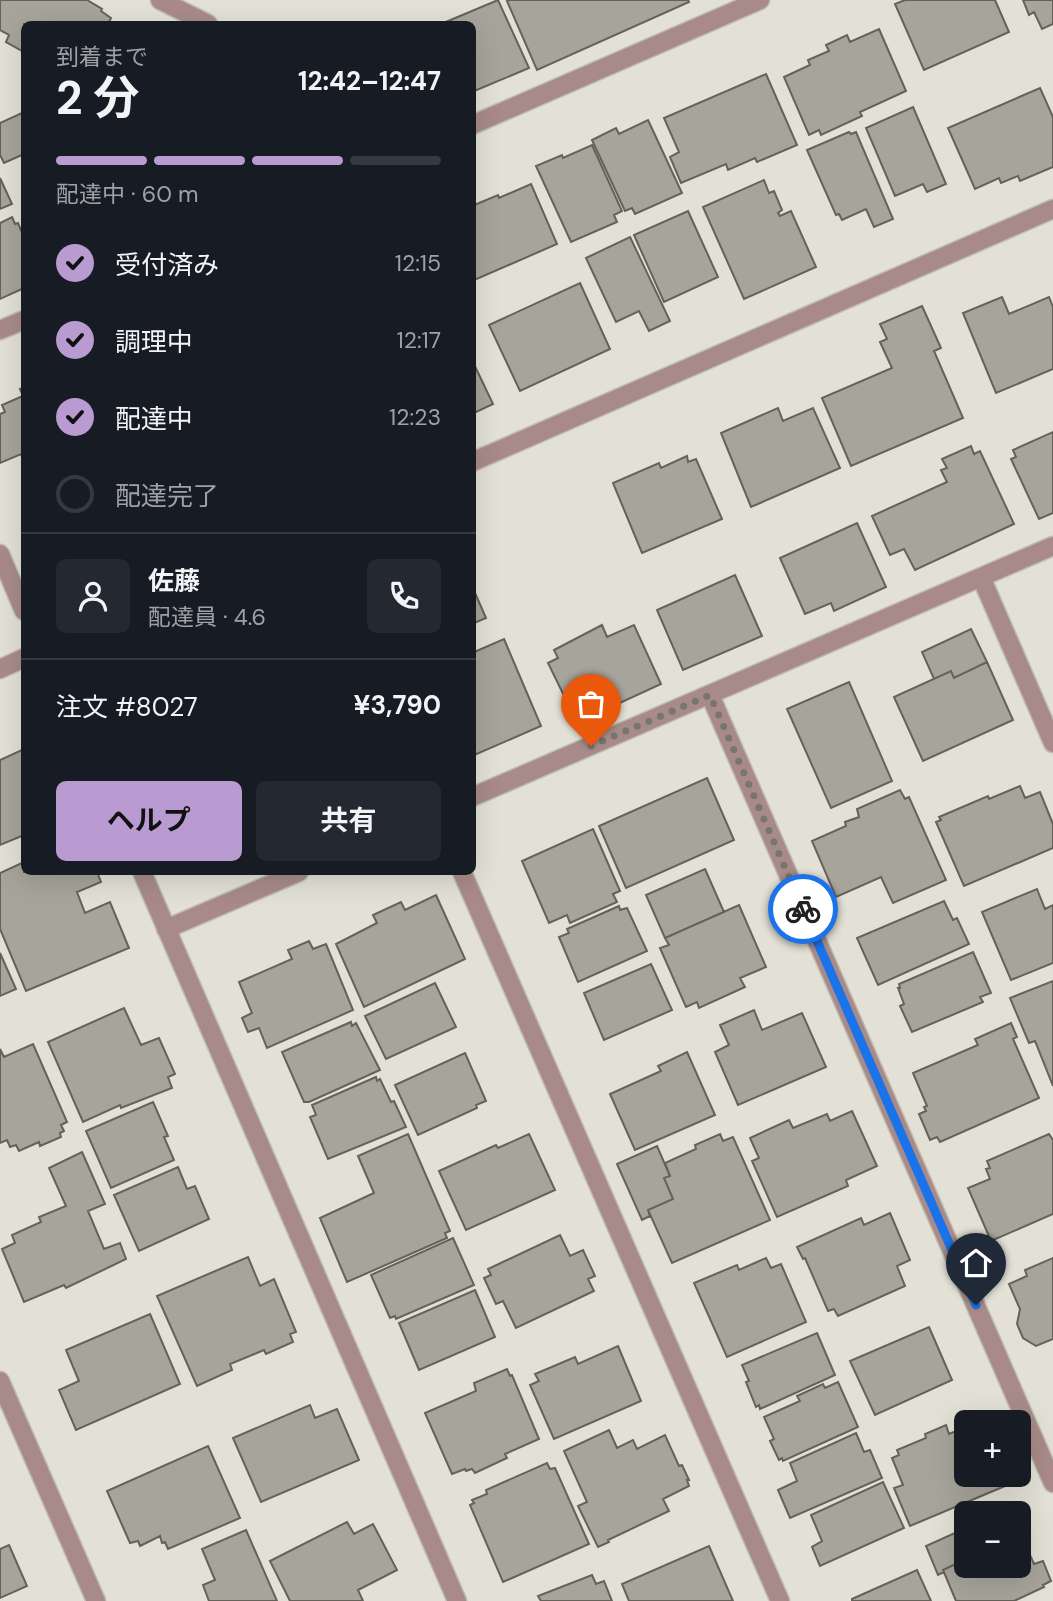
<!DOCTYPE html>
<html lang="ja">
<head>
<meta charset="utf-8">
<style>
	body { margin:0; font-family:"DM Sans","Noto Sans JP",sans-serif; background:#242831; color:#f1f3f6; height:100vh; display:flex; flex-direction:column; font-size:26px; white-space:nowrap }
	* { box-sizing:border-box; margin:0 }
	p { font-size:23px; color:#9ea1a6 }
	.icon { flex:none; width:38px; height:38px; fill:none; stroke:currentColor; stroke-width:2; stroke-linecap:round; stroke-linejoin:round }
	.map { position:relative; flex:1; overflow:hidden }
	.side { position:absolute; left:21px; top:21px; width:455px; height:854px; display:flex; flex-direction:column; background:#171b24; border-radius:10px; box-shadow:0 7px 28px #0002 }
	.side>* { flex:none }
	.controls { position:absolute; left:954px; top:1410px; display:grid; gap:14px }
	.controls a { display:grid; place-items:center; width:77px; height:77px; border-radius:10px; background:#171b24; box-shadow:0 7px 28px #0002; font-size:35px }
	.pin { position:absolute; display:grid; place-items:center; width:60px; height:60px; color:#fff; margin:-72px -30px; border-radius:50% 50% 50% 0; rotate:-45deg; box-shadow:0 0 7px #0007 }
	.pin .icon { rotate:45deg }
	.courier { position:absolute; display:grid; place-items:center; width:70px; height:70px; margin:-35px; border:5px solid #1a73e8; border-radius:50%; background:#fff; color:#222; box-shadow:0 2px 9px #0007 }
	.headline em { font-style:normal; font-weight:700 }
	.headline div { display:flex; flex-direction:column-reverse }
	.headline { display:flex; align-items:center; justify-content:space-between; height:119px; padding:0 35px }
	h1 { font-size:46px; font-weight:700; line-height:52px }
	.bar { display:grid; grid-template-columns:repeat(4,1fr); gap:10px 7px; align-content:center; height:84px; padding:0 35px }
	.bar i { height:9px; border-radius:5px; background:#363941 }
	.bar .active { background:#b99bd1 }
	.bar p { grid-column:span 4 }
	.line { display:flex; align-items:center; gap:18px; padding:0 35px; border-top:2px solid #363941 }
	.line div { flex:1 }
	.round { display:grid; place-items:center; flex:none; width:74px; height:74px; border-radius:10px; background:#242831 }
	ol { padding:0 35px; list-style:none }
	li { display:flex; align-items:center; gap:21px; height:77px }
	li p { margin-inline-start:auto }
	li .icon { padding:7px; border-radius:50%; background:#b99bd1; color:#111; stroke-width:4 }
	li:last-child { color:#9ea1a6 }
	li i { width:38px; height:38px; border:4px solid #363941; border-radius:50% }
	.button { display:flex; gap:14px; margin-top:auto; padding:14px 35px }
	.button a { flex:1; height:80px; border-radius:10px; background:#b99bd1; color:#111; font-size:28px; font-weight:700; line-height:80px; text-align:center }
	.button a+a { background:#242831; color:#f1f3f6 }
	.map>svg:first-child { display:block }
</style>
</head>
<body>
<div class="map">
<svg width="1053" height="1601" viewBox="0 0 1053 1601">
	<rect width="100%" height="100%" fill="#e3e0d6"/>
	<path fill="#a7a49b" stroke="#65625a" stroke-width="2" d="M0 0H87L102 9 101 11 111 18 108 24H24V52L6 42 9 35 0 30Z
		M498 0 529 68 472 92V24H441Z
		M510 0H688L689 2 537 70 507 1Z
		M905 0H995L1009 32 924 70 895 4Z
		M1023 0H1053V24L1042 29 1034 12 1029 15Z
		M879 29 906 91 860 112 862 116 821 135 819 130 809 135 784 77 810 65 808 60 829 51 826 45 847 35 850 42Z
		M766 74 797 145 757 162 755 158 728 170 726 164 681 183 670 157 679 152 664 118Z
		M1040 88 1053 117V167L1020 181 1018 176 1001 183 999 178 975 189 948 128Z
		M913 107 946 184 927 192 923 184 895 196 866 128Z
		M24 112V154L4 163 0 155V123Z
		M648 120 682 193 635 214 632 208 625 211 592 140 616 128 619 134Z
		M849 132 851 134 856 132 893 219 874 227 866 209 842 220 839 214 836 215 807 150Z
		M592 145 622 211 614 215 617 222 571 242 536 166 562 155 563 158Z
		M0 178 12 204 0 209Z
		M764 180 769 193 774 191 782 210 778 213 780 216 791 211 816 267 744 299 703 207Z
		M531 184 557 244 472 281V206L498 195 499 198Z
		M688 211 718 277 664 302 634 235Z
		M12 217 15 224 18 223 24 238V288L0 299V223Z
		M630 237 670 321 649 331 639 311 616 322 586 258Z
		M580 283 610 349 520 391 489 325Z
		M1002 297 1009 314 1049 297 1053 307V369L996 393 963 313Z
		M922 306 941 348 934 351 963 418 851 466 822 398 892 368 880 342 887 339 880 324Z
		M472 360 493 404 472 414Z
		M24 387V463L21 454 0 463V414L5 412 2 405 23 396 20 389Z
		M778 408 783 421 813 408 840 468 751 507 721 433Z
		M1053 432V513L1039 519 1011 459 1016 457 1013 450Z
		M971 446 974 454 980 451 1014 524 915 570 904 549 890 555 872 516 947 482 941 470 947 468 942 459Z
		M687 456 688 462 696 459 722 519 642 553 613 483 659 463 661 468Z
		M857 523 886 587 834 611 831 603 805 614 780 558Z
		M735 575 762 636 683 670 657 610Z
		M472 586 486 618 472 624Z
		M602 625 607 637 634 625 661 684 583 720 575 701 568 704 548 663 558 658 554 650Z
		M971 629 987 662 954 678 951 671 934 679 922 652Z
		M504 639 541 726 472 756V653Z
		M987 662 1013 720 923 761 894 697 951 671 954 678Z
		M849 682 892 781 831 808 787 709Z
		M24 749V835L0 845V760Z
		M707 778 734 840 626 888 599 826Z
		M1020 786 1025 798 1040 792 1053 824V848L964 886 936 822 941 820 939 817 988 796 989 799Z
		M900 790 905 799 909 797 946 880 893 903 881 877 836 897 812 841 846 826 845 822 859 817 857 809Z
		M593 829 620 891 613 894 617 902 570 923 567 915 549 923 522 861Z
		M24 862V872H97L101 882 77 892 85 913 110 902 129 948 26 991 0 929V873Z
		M705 869 724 912 665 938 646 895Z
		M1037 889 1045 909 1053 905V963L1011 980 982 912Z
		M436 895 465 959 364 1007 336 944 377 923 373 915 401 902 405 910Z
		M944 901 953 920 957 918 969 944 878 985 857 938Z
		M739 905 766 967 740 978 745 987 699 1008 697 1002 686 1007 660 948 669 945 665 938Z
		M619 906 620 910 627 908 647 951 578 982 559 937 569 933 567 929Z
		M309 941 313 949 326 944 353 1010 267 1048 259 1028 248 1032 242 1018 252 1013 239 982 292 959 288 950Z
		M973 952 991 993 980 997 983 1002 912 1032 900 1006 904 1004 898 988H900L899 984Z
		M0 953 16 989 0 996Z
		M651 964 672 1010 604 1040 584 993Z
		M1053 981V1086L1035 1041 1029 1043 1010 998Z
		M435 983 456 1027 386 1059 365 1016Z
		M124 1008 141 1045 159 1038 175 1074 168 1077 172 1088 121 1108 120 1105 83 1122 48 1042Z
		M754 1010 762 1030 802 1013 826 1067 738 1105 715 1052 729 1045 720 1025Z
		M351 1022 352 1026 356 1023 380 1070 309 1102H304L282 1052Z
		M1011 1023 1017 1037 1013 1039 1039 1098 940 1142 937 1137 930 1140 919 1114 926 1111 924 1107 927 1106 913 1073 978 1045 975 1039Z
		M33 1044 67 1122 61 1125 64 1131 60 1133 61 1137 40 1146 39 1142 19 1151 16 1145 10 1147 7 1140 0 1143V1049L4 1057Z
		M687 1052 715 1115 635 1150 610 1094 661 1071 658 1066Z
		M465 1053 486 1101 476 1105 477 1108 418 1135 395 1085Z
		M376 1077 377 1081 380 1079 391 1102 394 1101 406 1127 328 1159 310 1117 316 1115 312 1105Z
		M153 1102 168 1136 164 1137 174 1160 111 1188 86 1131Z
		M852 1111 877 1166 846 1180 848 1186 777 1217 752 1161 759 1158 750 1138 789 1120 793 1128 827 1114 830 1121Z
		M408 1134 450 1231 445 1233 447 1238 347 1282 320 1218 374 1193 358 1156Z
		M529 1134 555 1190 466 1230 439 1171 496 1145 498 1148Z
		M720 1134 723 1141 733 1137 770 1220 672 1263 648 1210 673 1199 664 1178 670 1176 665 1163 696 1149 695 1145Z
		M1049 1134 1053 1140V1214L991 1241 968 1188 990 1179 986 1169 990 1168 987 1161Z
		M657 1146 670 1176 664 1178 673 1199 648 1210 650 1216 642 1220 617 1164Z
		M82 1152 105 1204 88 1211 104 1249 120 1243 126 1259 66 1288 64 1285 24 1302 2 1249 15 1243 12 1235 41 1222 39 1217 66 1206 49 1168Z
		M178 1167 187 1189 195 1186 209 1219 139 1251 114 1195Z
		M890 1213 910 1260 897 1266 905 1286 838 1316 834 1309 828 1311 805 1258 803 1259 797 1247 861 1218 864 1225Z
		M560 1235 570 1256 583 1250 595 1276 588 1279 594 1291 516 1328 503 1301 496 1304 484 1278 491 1275 488 1269Z
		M453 1238 474 1285 396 1319 395 1316 390 1318 371 1275Z
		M248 1257 260 1286 274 1279 296 1332 290 1334 293 1342 266 1354 264 1350 230 1364 232 1370 197 1386 157 1296Z
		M766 1258 771 1268 781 1264 806 1322 727 1357 694 1283 737 1265 739 1270Z
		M1053 1258V1339L1036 1346 1023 1338 1017 1324 1020 1309 1009 1284 1027 1276 1025 1270Z
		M475 1290 495 1337 419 1370 399 1323Z
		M150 1314 180 1384 76 1430 59 1390 79 1381 66 1350Z
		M929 1327 952 1380 875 1415 850 1361Z
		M817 1333 835 1375 760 1409 759 1405 756 1407 746 1382 749 1381 742 1365Z
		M618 1346 641 1401 554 1439 530 1385 539 1381 535 1374 575 1357 578 1364Z
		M507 1369 510 1376 512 1375 539 1439 505 1454 507 1458 475 1473 472 1469 466 1471 465 1469 452 1474 425 1413 476 1391 474 1383Z
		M838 1382 858 1427 783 1461 782 1458 779 1460 770 1441 774 1439 764 1417 800 1401 797 1396 823 1384 825 1388Z
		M310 1405 315 1418 337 1409 359 1460 261 1502 233 1438Z
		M946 1425 949 1434 966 1427V1475H1015L1017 1481 910 1526 894 1488 903 1485 892 1458 899 1455 897 1450 926 1438 925 1434Z
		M609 1430 617 1448 633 1440 637 1449 665 1435 679 1466 682 1465 689 1480H687L689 1486 663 1499 669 1511 608 1540 609 1542 598 1547 578 1506 587 1502 564 1451Z
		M856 1433 864 1452 870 1450 882 1478 790 1518 778 1490 797 1481 790 1463Z
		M208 1446 240 1518 168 1549 165 1542 162 1543 160 1536 140 1546 138 1541 130 1543 107 1491Z
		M547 1463 550 1469 555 1468 589 1544 503 1582 470 1505 474 1503 472 1500 487 1494 486 1490Z
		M883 1482 904 1528 820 1566 812 1547 822 1541 811 1515Z
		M347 1522 354 1534 373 1524 397 1570 358 1590 363 1601H290L270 1561Z
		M966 1528V1559L943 1570 944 1572 938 1575 926 1546Z
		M246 1530 277 1601H209L203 1585 215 1580 202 1549Z
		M1021 1535 1034 1564 1043 1561 1051 1581 1043 1585 1044 1587 1014 1601H956L943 1570 966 1559V1566H1018V1536Z
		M9 1545 27 1586 0 1598V1549Z
		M709 1546 733 1601H629L622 1584Z
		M917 1570 931 1601H852V1599Z
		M592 1575 596 1584 604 1581 612 1601H541L538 1596Z"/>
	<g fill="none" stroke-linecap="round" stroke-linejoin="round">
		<g stroke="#bebcb3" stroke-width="21">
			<path id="minor" d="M160 0 208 24
				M472 125 760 0
				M0 330 24 320
				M472 462 1053 209
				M0 554 24 611
				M981 577 1053 743
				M0 669 24 658
				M710 695 1053 1483
				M472 797 1053 546
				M142 872 457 1601
				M462 872 780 1601
				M166 929 299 872
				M0 1381 96 1601"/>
		</g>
		<use href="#minor" stroke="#a88b88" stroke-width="18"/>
	</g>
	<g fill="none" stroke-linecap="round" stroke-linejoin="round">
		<path stroke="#77756f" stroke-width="7" stroke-dasharray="0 12.6" d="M591 746 710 695 803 909"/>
		<path stroke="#1a73e8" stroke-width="9" d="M803 909 976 1305"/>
	</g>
</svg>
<div class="controls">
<a>+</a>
<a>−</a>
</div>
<div class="pin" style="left:591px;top:746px;background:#ea580c"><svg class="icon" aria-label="bag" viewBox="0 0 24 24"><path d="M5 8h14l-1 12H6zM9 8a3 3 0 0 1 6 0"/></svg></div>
<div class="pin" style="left:976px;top:1305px;background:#1f2937"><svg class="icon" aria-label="home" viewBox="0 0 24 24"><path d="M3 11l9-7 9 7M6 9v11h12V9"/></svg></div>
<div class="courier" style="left:803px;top:909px"><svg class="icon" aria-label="bike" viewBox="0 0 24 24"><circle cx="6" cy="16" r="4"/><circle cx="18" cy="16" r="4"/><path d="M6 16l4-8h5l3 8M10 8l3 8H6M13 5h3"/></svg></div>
<section class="side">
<div class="headline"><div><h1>2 分</h1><p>到着まで</p></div><em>12:42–12:47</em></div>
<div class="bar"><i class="active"></i><i class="active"></i><i class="active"></i><i></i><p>配達中 · 60 m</p></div>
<ol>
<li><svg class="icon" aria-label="check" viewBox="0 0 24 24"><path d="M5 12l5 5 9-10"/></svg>受付済み<p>12:15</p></li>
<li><svg class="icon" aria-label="check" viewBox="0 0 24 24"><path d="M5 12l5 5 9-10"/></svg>調理中<p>12:17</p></li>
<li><svg class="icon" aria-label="check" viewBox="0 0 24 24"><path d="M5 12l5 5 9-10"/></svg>配達中<p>12:23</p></li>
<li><i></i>配達完了</li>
</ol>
<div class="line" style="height:126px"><a class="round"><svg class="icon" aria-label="person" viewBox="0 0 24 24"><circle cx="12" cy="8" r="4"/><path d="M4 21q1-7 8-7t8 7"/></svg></a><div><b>佐藤</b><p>配達員 · 4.6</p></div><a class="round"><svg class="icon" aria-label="phone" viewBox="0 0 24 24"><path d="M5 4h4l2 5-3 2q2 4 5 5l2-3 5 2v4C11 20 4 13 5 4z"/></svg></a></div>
<div class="line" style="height:91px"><div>注文 #8027</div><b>¥3,790</b></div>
<div class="button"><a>ヘルプ</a><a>共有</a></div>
</section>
</div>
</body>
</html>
